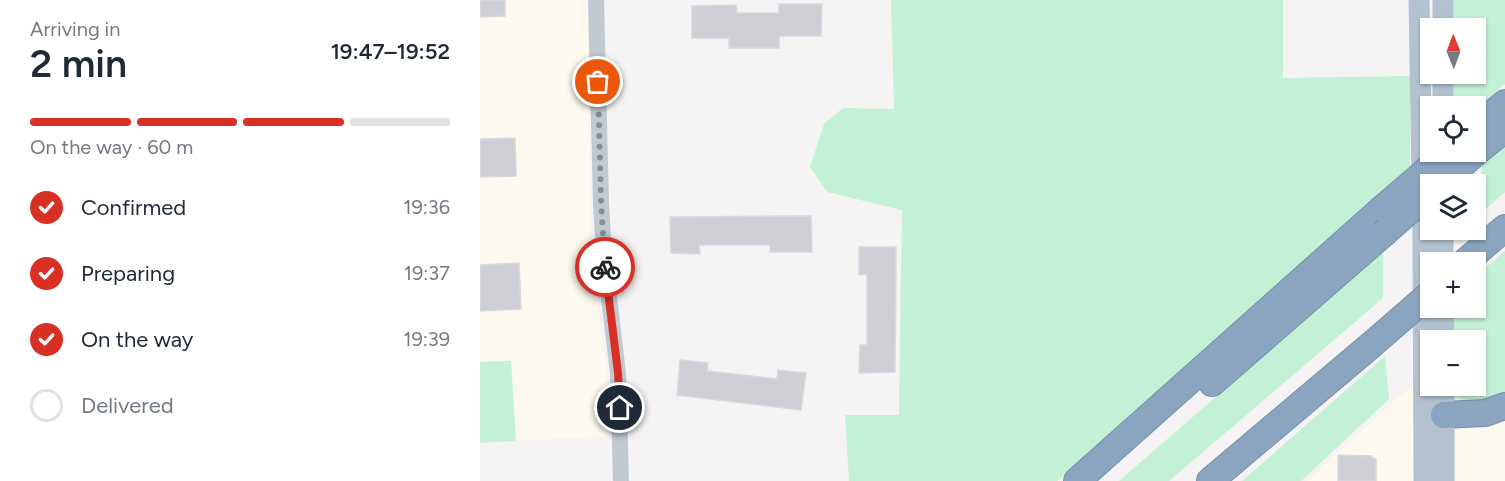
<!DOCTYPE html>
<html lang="en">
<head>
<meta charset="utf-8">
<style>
	body { margin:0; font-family:Figtree,sans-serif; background:#f6f6f7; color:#1f2937; height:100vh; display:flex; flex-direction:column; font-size:22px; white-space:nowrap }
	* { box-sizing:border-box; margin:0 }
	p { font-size:20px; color:#747a83 }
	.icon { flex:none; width:33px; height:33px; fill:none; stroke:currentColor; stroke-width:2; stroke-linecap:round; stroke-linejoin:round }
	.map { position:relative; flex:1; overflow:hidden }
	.drawer { display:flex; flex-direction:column; background:#fff; width:480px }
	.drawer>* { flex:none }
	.needle { width:39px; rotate:359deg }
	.controls { position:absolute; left:940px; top:18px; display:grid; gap:12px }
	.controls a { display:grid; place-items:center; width:66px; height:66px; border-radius:0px; background:#fff; box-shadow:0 2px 4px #0004; font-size:30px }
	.pin { position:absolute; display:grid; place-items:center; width:51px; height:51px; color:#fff; margin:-26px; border:3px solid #fff; border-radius:50%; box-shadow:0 2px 6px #0007 }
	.courier { position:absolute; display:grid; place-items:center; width:60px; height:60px; margin:-30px; border:4px solid #d93025; border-radius:50%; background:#fff; color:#222; box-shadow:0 2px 8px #0007 }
	.overview em { font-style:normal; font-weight:600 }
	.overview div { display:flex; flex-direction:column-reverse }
	.overview { display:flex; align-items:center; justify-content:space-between; height:102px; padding:0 30px }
	h1 { font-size:39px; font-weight:600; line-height:45px }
	.bar { display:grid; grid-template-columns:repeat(4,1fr); gap:9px 6px; align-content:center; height:72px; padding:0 30px }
	.bar i { height:8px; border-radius:4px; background:#e0e1e3 }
	.bar .selected { background:#d93025 }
	.bar p { grid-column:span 4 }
	ol { padding:0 30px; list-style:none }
	li { display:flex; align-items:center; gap:18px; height:66px }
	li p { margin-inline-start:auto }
	li .icon { padding:6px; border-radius:50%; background:#d93025; color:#fff; stroke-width:4 }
	li:last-child { color:#747a83 }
	li i { width:33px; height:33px; border:3px solid #e0e1e3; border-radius:50% }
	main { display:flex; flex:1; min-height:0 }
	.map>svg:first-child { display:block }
</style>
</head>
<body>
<main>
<section class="drawer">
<div class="overview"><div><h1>2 min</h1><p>Arriving in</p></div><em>19:47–19:52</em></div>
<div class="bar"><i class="selected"></i><i class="selected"></i><i class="selected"></i><i></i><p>On the way · 60 m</p></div>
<ol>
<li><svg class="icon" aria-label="check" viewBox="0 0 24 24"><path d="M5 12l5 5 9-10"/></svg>Confirmed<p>19:36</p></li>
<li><svg class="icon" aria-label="check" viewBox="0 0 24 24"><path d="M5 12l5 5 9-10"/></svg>Preparing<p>19:37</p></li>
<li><svg class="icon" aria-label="check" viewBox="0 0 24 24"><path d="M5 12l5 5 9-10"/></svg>On the way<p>19:39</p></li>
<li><i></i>Delivered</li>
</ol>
</section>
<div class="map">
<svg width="1025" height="481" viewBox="0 0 1025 481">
	<rect width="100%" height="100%" fill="#f5f3f3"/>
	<path fill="#fdf9ef" d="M0 0H108L110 240 126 365 129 436 36 441 31 361 0 362Z
		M943 375V415L1025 406V481H827Z"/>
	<path fill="#c3f1d5" d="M411 0H803V78L930 76V166L577 481H369L365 415H419L422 210 347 192 330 167 344 124 363 108 414 109Z
		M973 0H1025V84L996 108 972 106 971 74H996V28H971Z
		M1025 146V192L999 215 1002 165Z
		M1025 251V394C1006 399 992 407 974 395V386H996V340H974V308H996V276Z
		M903 252V298L689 481H639Z
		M905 356 909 399 821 481H762Z
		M31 361 36 441 0 443V362Z"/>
	<path fill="#cdcfd5" stroke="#d7d9de" stroke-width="1.5" d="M0 0H25V16L0 17Z
		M299 4H342L341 36H299V48H249V38H212V6L256 5 257 13H299Z
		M35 138 36 176 0 177V139Z
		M331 216 332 252H290V245H219L220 254 191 253 190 217Z
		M379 247H416L415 372 379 373 380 345H387V274L379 275Z
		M39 263 41 309 0 311V265Z
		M200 360 228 363 227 371 297 379 298 370 326 373 321 410 197 395Z
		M858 455 892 456V458L896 459V481H858Z"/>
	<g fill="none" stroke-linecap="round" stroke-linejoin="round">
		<g stroke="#7690ad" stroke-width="28">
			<path id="highway" d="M996 127 1025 103
				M1000 149 1025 129
				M985 262 1025 228
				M732 383 903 234
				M964 415 1005 413 1025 406
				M597 481 903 208
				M730 481 890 346"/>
		</g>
		<path stroke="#c1cad2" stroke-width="16" d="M116 0 121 202 124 256 138 373 141 481"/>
		<path stroke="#b3c2d1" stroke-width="21" d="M939 0 943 236 944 481
			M963 0V28
			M963 74V106
			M963 230V262
			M963 308 964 340
			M964 386V481"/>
		<use href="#highway" stroke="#8ba5c1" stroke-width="26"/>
		<g stroke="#7690ad" stroke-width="28" stroke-linecap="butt">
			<path id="highway-bridge" d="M960 184 1000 149
				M903 208 968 152
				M903 234 951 192
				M890 346 951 293"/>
		</g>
		<use href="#highway-bridge" stroke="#8ba5c1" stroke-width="26"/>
	</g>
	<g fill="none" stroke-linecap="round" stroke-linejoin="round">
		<path stroke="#868d94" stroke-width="6" stroke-dasharray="0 10.8" d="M118 82 121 202 125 267"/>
		<path stroke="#d93025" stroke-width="8" d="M125 267 138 373 140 408"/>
	</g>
</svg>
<div class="controls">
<a><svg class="needle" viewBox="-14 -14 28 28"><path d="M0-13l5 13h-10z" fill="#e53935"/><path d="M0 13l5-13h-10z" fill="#747a83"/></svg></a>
<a><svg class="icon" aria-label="locate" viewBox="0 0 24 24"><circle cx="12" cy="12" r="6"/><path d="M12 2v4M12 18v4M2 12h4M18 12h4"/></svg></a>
<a><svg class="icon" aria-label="layers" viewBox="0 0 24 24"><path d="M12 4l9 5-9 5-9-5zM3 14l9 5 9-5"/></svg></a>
<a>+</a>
<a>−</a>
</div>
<div class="pin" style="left:118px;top:82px;background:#ea580c"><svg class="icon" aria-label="bag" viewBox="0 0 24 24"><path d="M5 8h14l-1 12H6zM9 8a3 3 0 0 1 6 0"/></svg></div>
<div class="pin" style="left:140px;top:408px;background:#1f2937"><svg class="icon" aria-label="home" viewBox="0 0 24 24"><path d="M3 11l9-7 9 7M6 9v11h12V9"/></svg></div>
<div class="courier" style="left:125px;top:267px"><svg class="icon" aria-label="bike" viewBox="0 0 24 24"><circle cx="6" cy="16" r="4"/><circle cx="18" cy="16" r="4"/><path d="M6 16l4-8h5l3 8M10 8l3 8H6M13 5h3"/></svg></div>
</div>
</main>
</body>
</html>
